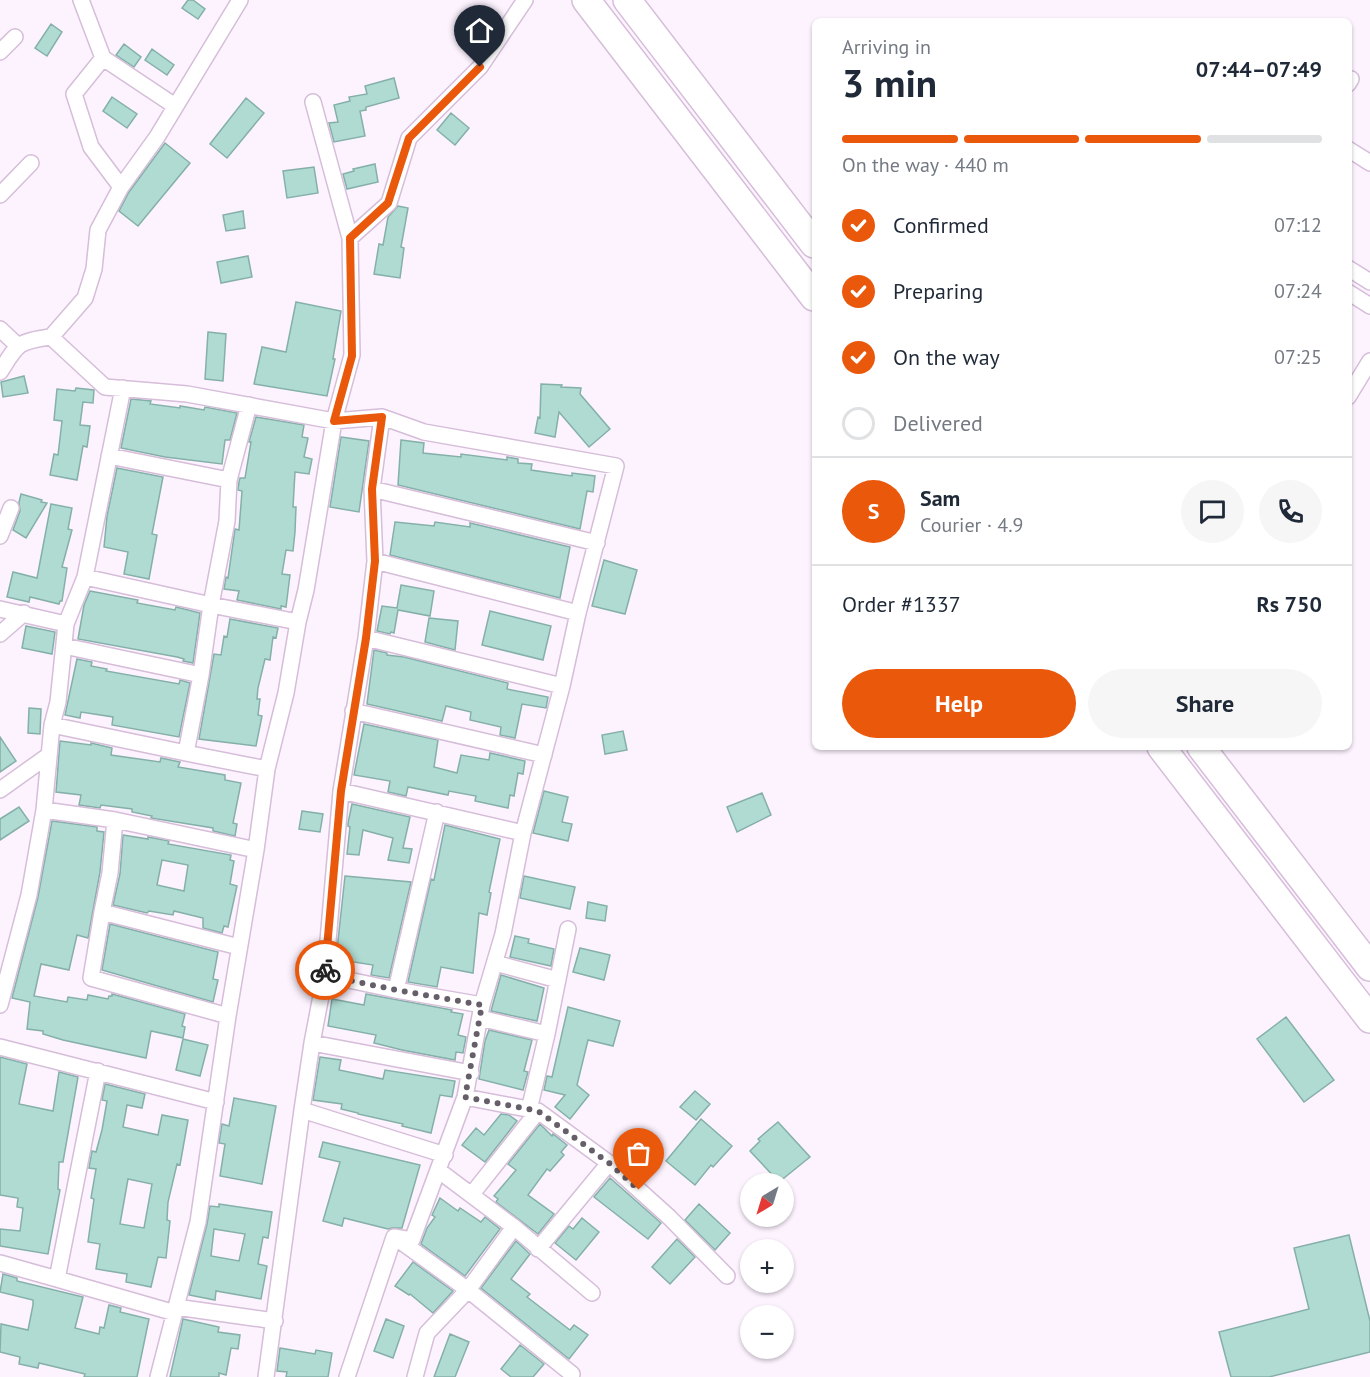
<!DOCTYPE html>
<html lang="en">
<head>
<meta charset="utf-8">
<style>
	body { margin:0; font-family:"PT Sans",sans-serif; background:#f6f6f7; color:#1f2937; height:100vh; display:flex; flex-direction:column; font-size:22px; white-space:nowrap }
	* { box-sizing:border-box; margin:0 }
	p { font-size:20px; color:#747a83 }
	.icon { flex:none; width:33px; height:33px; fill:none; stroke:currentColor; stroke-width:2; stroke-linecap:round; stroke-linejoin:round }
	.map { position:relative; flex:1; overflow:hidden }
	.panel { position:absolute; left:812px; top:18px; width:540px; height:732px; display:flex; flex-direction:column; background:#fff; border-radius:9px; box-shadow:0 2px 4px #0004 }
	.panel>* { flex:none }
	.needle { width:39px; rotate:218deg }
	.tools { position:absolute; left:740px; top:1173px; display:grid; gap:12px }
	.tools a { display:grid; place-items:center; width:54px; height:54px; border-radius:50%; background:#fff; box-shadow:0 2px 4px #0004; font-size:30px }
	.pin { position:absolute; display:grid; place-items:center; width:51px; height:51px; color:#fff; margin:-62px -26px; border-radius:50% 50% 50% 0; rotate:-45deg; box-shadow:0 0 6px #0007 }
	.pin .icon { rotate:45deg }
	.courier { position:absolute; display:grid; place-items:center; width:60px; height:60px; margin:-30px; border:4px solid #ea580c; border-radius:50%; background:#fff; color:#222; box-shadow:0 2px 8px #0007 }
	.overview em { font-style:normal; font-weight:600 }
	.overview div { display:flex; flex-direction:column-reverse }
	.overview { display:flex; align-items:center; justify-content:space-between; height:102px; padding:0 30px }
	h1 { font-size:39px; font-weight:600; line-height:45px }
	.bar { display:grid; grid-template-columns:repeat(4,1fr); gap:9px 6px; align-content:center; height:72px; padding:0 30px }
	.bar i { height:8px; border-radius:4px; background:#e0e1e3 }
	.bar .current { background:#ea580c }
	.bar p { grid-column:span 4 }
	.line { display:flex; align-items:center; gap:15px; padding:0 30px; border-top:2px solid #e0e1e3 }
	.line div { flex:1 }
	.round { display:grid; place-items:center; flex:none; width:63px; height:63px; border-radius:32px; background:#f6f6f7 }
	ol { padding:0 30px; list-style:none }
	li { display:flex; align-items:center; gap:18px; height:66px }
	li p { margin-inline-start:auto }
	li .icon { padding:6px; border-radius:50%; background:#ea580c; color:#fff; stroke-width:4 }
	li:last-child { color:#747a83 }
	li i { width:33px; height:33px; border:3px solid #e0e1e3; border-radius:50% }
	.cta { display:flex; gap:12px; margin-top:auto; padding:12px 30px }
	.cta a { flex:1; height:69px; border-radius:36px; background:#ea580c; color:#fff; font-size:24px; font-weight:600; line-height:69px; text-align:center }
	.cta a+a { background:#f6f6f7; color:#1f2937 }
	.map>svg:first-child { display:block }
</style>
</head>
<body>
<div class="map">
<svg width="1370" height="1377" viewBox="0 0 1370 1377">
	<rect width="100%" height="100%" fill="#fdf3ff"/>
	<path fill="#afdbd3" stroke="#85b0a9" stroke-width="1.5" fill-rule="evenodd" d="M188 0H193L205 9 198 19 182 8Z
		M51 24 62 32 47 56 35 48Z
		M124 44 141 57 134 67 116 55Z
		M152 49 174 65 167 75 145 60Z
		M394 78 399 98 366 107V110L360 111 365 136 334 142 329 123 338 122 334 105 350 101 349 97 367 94 365 86Z
		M112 97 137 114 127 128 103 111Z
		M246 98 264 113 227 158 210 144Z
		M451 113 469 128 455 145 437 130Z
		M165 143 190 163 138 226 119 211 129 192Z
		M375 164 378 182 347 189 343 174 354 171 353 169Z
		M314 167 318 193 287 198 283 171Z
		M398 206 408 208 401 247 404 248 400 278 374 274 379 244 383 245 388 217Z
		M243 211 245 228 226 231 223 215Z
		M248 256 252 277 221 283 217 262Z
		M296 302 341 311 333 359H335L327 396 254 384 262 347 286 352Z
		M208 332 226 334 223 381 205 379Z
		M24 376 28 393 3 397 1 382Z
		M541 384 562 385 561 387 581 388 580 394 610 429 589 447 559 412 555 437 535 433 538 417 540 418Z
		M76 388 94 390 93 403 83 402 80 425 90 426 87 447 83 446 77 480 50 475 54 454 58 455 62 421 54 420 57 389 75 391Z
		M131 399 151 401 150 404 180 408V406L204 410 205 407 237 413 230 440H225L222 464 165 457 121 448Z
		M256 417 304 425 302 437 308 438 304 457 312 459 309 474 295 472 293 507H296L295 532 293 551 286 550 282 574 290 575 286 607 281 606V609L237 600 239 591 224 589 226 577 228 578 235 529 239 530 242 491 238 490 239 482 240 478H245L251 442H249Z
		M341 437 369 441 359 512 330 507Z
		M401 440 424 443 423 453 461 457V454L507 460V457L518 459V463L532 464 531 470 572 476V473L595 476 593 492 587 491 580 529 398 485Z
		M117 468 163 477 152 534 157 535 149 579 124 574 128 552 104 547 107 516Z
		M21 494 42 500 41 502 47 503 26 538 13 530 20 511 19 502Z
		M51 504 72 508 68 529 72 530 62 567 67 568 62 601H60L59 604 30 597 29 602 7 597 13 572 37 578Z
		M395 522 434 526 435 522 470 527V523L570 547 560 598 390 555Z
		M604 560 637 570 625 614 592 606Z
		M401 585 434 591 430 616 398 610 394 633 391 632 390 634 377 631 382 606 397 608Z
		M90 591 138 600 137 603 175 610 176 607 200 613 193 663 183 661 184 659 177 657 78 639 84 605Z
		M490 611 551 626 543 660 482 645Z
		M429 618 458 621 455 650 425 642Z
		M230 619 278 628 276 638 273 637 270 660 265 659 258 688 257 699H260L258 715 262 716 256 746 199 739 214 654 221 655 224 636 227 637Z
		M26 626 55 632 52 654 22 648Z
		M374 650 387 653V655L404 657 508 683 507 689 548 697 546 708 522 704 515 738 500 735 501 727 470 720 471 712 446 706 442 721 367 704Z
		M77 659 92 662 91 666 107 669 106 671 179 684 180 680 190 683 179 737 112 725 113 717 81 712 80 718 65 715Z
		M29 708 41 709 40 734 28 733Z
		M364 724 438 740 434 767 457 773 461 755 489 760 490 753 525 761 523 774 518 773 514 796 510 795 508 808 475 801 476 796 449 791 448 795 408 787 406 796 388 792 390 781 354 775Z
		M623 731 627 750 605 754 602 735Z
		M0 737 16 761 0 772Z
		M60 741 91 745V743L112 748 111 755 160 762 161 758 180 762 178 767 225 775V780L241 783 233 823 237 824 235 836 213 831V828L151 818 152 816 132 812V809L101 805 100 808 79 805 81 795 56 792Z
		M544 791 568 797 562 822 572 824 568 841 533 833Z
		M762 793 771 815 737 832 727 807Z
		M352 804 410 817 403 848 412 849 409 863 388 860 393 838 363 830 359 855 347 854 350 827 348 826V823Z
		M19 807 29 821 0 840V819Z
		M302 811 323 814 320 832 299 829Z
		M52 821 97 827V831L104 832 100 872 88 938 77 935 69 970 41 964 34 996 67 1002 68 997 87 1000 88 995 108 999 109 996H112V994L185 1014 182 1026 185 1027 183 1038 151 1031 146 1058 63 1040 43 1034V1031L27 1029 30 1002 12 998 38 897Z
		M445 825 500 839 489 892 491 893 487 915 479 913 473 973 441 967 437 987 408 982 431 879 434 880Z
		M123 835 148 839V837L169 841 168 844 231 855 230 860 234 861 230 884 237 886 228 927 224 926 222 933 203 928V918L174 911 173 915 149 911 147 913 113 905 120 874ZM162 860 188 865 184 891 157 885Z
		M345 876 411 882 389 978 371 975 373 965 336 959Z
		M524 876 575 887 570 909 520 898Z
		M588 902 607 906 605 921 586 918Z
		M110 924 218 952 213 979 218 980 213 1002 102 970Z
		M515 936 529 939 528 943 554 949 551 966 510 957Z
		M580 948 610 955 604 980 573 972Z
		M501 975 544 988 537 1021 491 1011Z
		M366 994 452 1010 451 1012 463 1014 458 1035 466 1037 463 1053 456 1052 455 1060 402 1050 374 1043 376 1035 328 1026 332 999 364 1005Z
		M568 1007 620 1021 613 1046 588 1040 577 1085 589 1095 570 1119 555 1107 565 1095 544 1090 547 1076 552 1077Z
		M1286 1017 1334 1080 1304 1102 1257 1039Z
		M489 1030 532 1040 524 1071 528 1072 523 1090 479 1079 485 1041Z
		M183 1039 208 1045 200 1076 176 1070Z
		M0 1057 27 1064 19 1104 53 1111 59 1072 78 1077 63 1162H59L58 1189 60 1190 48 1254 0 1246V1229L20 1231 23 1208 17 1207 18 1198 0 1195Z
		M320 1057 341 1060 339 1070 383 1079 385 1070 455 1081 452 1097 440 1095 431 1133 402 1126 403 1124 358 1114V1113L341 1109 342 1104 313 1100Z
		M105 1084 145 1094 142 1108 127 1105 123 1127 158 1135 162 1115 188 1120 180 1165 177 1164 168 1202 167 1220 170 1221 166 1258 158 1257 151 1287 126 1282 127 1274 96 1269 100 1244 88 1242 94 1199 91 1198 96 1169 89 1168 92 1151 96 1152 102 1130 107 1101 102 1100ZM128 1179 152 1184 144 1228 120 1224Z
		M695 1091 710 1104 696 1120 680 1107Z
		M234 1098 276 1106 262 1184 220 1176 225 1144 219 1143 222 1124 229 1126Z
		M501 1114 509 1115 517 1121 485 1162 462 1145 476 1128 484 1135Z
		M701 1119 732 1146 713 1167 711 1165 695 1185 666 1161Z
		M778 1122 810 1157 779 1182 750 1151 760 1141 758 1139Z
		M540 1124 552 1136 553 1134 567 1145 561 1152 564 1155 550 1171 547 1169 528 1195 554 1214 538 1234 496 1202 498 1199 494 1196 516 1170 508 1164Z
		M323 1142 420 1165 402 1228H392L388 1229 344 1218 342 1226 323 1221 340 1162 319 1157Z
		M610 1178 661 1223 648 1239 594 1197Z
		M440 1198 458 1211 460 1208 481 1222 485 1217 500 1229 465 1276 421 1244 427 1228 435 1217 432 1215Z
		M219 1204 272 1212 268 1238 263 1237 258 1264 267 1266 261 1299 216 1291 215 1300 189 1295 207 1224 210 1206 219 1207ZM214 1229 245 1234 239 1261 211 1256Z
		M699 1204 730 1233 715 1250 685 1220Z
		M582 1218 599 1232 576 1260 555 1243 569 1226 573 1229Z
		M1349 1235 1370 1321V1352L1269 1377H1231L1219 1332 1309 1309 1294 1248Z
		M677 1239 695 1257 670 1284 652 1267Z
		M516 1241 530 1254 511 1279 530 1294 527 1297 570 1330 574 1325 588 1335 569 1359 481 1288Z
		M413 1262 453 1291 433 1313 410 1294 409 1295 395 1286Z
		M3 1274 17 1278V1281L83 1297 75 1328 99 1334 100 1327 104 1328 109 1305 121 1308 120 1312 149 1319 137 1377H84L85 1374 39 1363 38 1368 19 1364 20 1357 0 1352 1 1324 28 1330 33 1305V1300L0 1292Z
		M183 1319 219 1327 218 1332 240 1335 238 1349 231 1348 226 1375 219 1373V1377H170Z
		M386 1319 404 1326 393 1358 374 1351Z
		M450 1334 469 1342 455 1377H434Z
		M520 1345 544 1364 533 1377H511L501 1369Z
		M280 1348 315 1354 316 1350 332 1353 328 1377H286L287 1372 277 1371Z"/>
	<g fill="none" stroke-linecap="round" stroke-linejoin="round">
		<g stroke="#d6bdd9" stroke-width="18">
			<path id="street" d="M81 0 103 58 175 106
				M0 52 15 37
				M103 58 74 94 91 147 121 187
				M1348 84 1351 79
				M1348 149 1370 163
				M0 195 31 163
				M350 238 389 203 409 138 480 67 525 0
				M1348 268 1370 282
				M1348 292 1370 306
				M0 329 17 345
				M51 337 85 298 94 269 98 230 121 187 157 137 240 0
				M0 372C17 345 17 341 51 337L105 387 187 394 334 421 382 417 424 432 616 466 578 613 562 686 523 833 503 934 482 1005 465 1097 412 1240 394 1237 347 1377
				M1348 397 1370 361
				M109 456 229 480
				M372 489 597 543
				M0 536 11 508
				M375 561 578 613
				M85 577 211 605 298 622
				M0 609 66 624
				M0 634 24 613
				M366 638 562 686
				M64 646 201 675 186 753 267 769
				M201 675 211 605 227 521 229 480 249 405
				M353 711 544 755
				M52 725 186 753
				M0 790 49 755
				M341 791 523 833
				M44 810 115 820 256 850
				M102 912 110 873 115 820
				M495 963 558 980
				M325 975 396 990 437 812
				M396 990 482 1005
				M0 1005 29 895 44 810 52 725 58 702 66 624 85 577 123 388
				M228 1016 91 978 102 912 239 947
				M480 1018 547 1034
				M312 1043 471 1073
				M0 1047 216 1102
				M465 1097 538 1111 609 1163 669 1217 727 1276
				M302 1110 445 1155
				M529 1110 547 1034 568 929
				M438 1170 514 1227 592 1293
				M472 1194 538 1111
				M396 1238 468 1290 572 1374
				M538 1249 609 1163
				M0 1263 57 1279 98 1071
				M57 1279 175 1313
				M176 1307 275 1321
				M158 1377 198 1222 228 1016 256 850 267 769 286 693 298 622 306 590 334 421 352 355 350 238 313 102
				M266 1377 302 1110 312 1043 325 975 341 791 366 638 375 561 372 489 382 417
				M415 1377 427 1333 468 1290 514 1227"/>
		</g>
		<g stroke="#d6bdd9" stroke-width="30">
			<path id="highway" d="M586 0 814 297
				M627 0 814 244
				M1161 747 1370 1019
				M1201 747 1370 967"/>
		</g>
		<use href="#street" stroke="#fff" stroke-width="15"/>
		<use href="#highway" stroke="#fff" stroke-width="27"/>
	</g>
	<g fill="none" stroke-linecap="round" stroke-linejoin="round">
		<path stroke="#665e68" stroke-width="6" stroke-dasharray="0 10.8" d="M325 970V975L396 990 482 1005 465 1097 538 1111 609 1163 639 1190"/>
		<path stroke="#ea580c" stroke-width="8" d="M325 970 341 791 366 638 375 561 372 489 382 417 334 421 352 356 350 238 388 203 409 138 480 67"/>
	</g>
</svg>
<div class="tools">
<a><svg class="needle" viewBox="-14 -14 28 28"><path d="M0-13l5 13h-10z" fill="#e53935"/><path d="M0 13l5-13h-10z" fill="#747a83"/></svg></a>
<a>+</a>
<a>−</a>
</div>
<div class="pin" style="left:639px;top:1190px;background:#ea580c"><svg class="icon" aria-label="bag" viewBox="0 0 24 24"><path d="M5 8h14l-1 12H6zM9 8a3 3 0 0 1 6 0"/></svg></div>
<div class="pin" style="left:480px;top:67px;background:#1f2937"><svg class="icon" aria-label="home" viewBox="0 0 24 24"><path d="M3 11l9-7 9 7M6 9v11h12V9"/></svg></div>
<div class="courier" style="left:325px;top:970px"><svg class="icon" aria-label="bike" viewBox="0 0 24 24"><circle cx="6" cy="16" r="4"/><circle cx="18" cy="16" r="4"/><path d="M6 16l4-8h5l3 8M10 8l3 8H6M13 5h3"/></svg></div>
<section class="panel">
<div class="overview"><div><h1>3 min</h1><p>Arriving in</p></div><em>07:44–07:49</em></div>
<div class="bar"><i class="current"></i><i class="current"></i><i class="current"></i><i></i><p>On the way · 440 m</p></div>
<ol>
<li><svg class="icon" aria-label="check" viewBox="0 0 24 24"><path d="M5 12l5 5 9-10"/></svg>Confirmed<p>07:12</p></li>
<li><svg class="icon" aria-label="check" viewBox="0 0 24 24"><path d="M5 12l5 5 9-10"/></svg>Preparing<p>07:24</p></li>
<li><svg class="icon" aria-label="check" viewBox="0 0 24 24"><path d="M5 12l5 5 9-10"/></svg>On the way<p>07:25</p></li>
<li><i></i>Delivered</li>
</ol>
<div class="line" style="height:108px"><b class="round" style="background:#ea580c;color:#fff">S</b><div><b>Sam</b><p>Courier · 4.9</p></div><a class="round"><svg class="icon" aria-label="chat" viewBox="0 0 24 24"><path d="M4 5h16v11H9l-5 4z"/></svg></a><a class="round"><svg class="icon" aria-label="phone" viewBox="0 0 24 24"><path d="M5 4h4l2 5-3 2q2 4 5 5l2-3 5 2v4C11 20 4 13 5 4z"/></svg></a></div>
<div class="line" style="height:78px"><div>Order #1337</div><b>Rs 750</b></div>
<div class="cta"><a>Help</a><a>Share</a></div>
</section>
</div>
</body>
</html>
